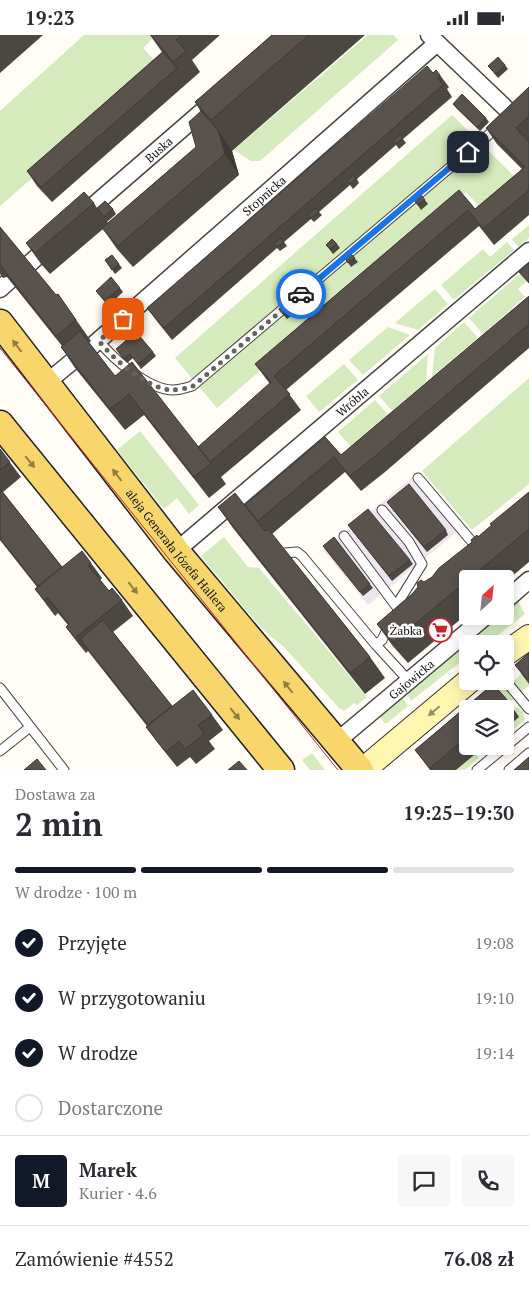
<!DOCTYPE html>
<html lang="pl">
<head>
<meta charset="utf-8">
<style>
	body { margin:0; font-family:"PT Serif",serif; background:#f7f7f7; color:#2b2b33; height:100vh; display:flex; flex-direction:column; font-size:19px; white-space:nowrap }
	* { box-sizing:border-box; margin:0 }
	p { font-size:16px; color:#7c7c81 }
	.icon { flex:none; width:28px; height:28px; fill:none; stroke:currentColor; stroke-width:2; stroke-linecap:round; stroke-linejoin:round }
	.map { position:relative; height:735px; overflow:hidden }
	.sheet { display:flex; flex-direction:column; background:#fff; flex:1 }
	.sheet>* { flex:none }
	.needle { width:32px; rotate:27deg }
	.controls { position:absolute; left:459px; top:535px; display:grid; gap:10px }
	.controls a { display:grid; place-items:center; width:55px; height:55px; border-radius:5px; background:#fff; box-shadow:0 2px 12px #0003; font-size:25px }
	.pin { position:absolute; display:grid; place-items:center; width:42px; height:42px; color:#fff; margin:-21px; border-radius:10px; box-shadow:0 2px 8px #0006 }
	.courier { position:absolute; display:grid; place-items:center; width:50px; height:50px; margin:-25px; border:4px solid #1a73e8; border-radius:50%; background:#fff; color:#222; box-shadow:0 1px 6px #0007 }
	.summary em { font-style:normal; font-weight:700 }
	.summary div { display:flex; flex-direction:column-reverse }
	.summary { display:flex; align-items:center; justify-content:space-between; height:85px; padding:0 15px }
	h1 { font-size:32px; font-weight:700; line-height:38px }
	.bar { display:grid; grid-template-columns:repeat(4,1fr); gap:8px 5px; align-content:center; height:60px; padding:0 15px }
	.bar i { height:6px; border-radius:4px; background:#e1e1e2 }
	.bar .selected { background:#111827 }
	.bar p { grid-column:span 4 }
	.line { display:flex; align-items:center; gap:12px; padding:0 15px; border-top:1px solid #e1e1e2 }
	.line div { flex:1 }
	.round { display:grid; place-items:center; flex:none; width:52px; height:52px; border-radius:5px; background:#f7f7f7 }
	ol { padding:0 15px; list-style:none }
	li { display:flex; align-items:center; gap:15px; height:55px }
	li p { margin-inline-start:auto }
	li .icon { padding:5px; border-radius:50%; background:#111827; color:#fff; stroke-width:4 }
	li:last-child { color:#7c7c81 }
	li i { width:28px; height:28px; border:2px solid #e1e1e2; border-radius:50% }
	.status { display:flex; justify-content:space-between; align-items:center; height:35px; padding:0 25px; background:#fff; direction:ltr }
	.status svg { height:14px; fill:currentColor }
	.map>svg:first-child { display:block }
</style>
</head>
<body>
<div class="status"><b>19:23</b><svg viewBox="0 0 49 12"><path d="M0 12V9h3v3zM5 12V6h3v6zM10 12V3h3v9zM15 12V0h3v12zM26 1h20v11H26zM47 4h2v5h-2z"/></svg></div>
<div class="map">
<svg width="529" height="735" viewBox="0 0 529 735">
	<rect width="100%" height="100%" fill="#fffdf5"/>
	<path fill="#eee6ef" d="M413 442 458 496 368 570 323 515Z"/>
	<path fill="#d5ebbd" d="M84 0H156L143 13 160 32 0 171V76Z
		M368 0H394L398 5 260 126H251L234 115Z
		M452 80 516 143 482 174 466 157 217 373 175 323Z
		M529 190V203L518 212 512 204Z
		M507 207 514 215 454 265 441 250 483 214 490 222Z
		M529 231V244L518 254 525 262 483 299 469 283Z
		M435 254 448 269 418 295 395 288Z
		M464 287 478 303 432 342 435 313Z
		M388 292 410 300 363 340 349 325Z
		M428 319 426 347 392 376 379 361Z
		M344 329 358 345 319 377 306 361Z
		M529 343V449L472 495 422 436Z
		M375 365 388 380 351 412 338 397Z
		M140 396 199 470 189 479 177 463 164 474 117 415Z
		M224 502 248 532 259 533 367 662 357 670 354 668 344 676 339 673 285 613 261 593 201 521Z
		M514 568H519L525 579 487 609H468L467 614 466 611 469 606 498 581H505V576Z
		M462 613 467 618V622L411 666 407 659Z
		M529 631V651L521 657 514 649V646Z
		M506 651 515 662 508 670 478 674Z
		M402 662 408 671 387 688H384L380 681Z
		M516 672 523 676 525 685 509 698 505 694Z
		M312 718 325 735H310L302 725Z
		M476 719 479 723 465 735H456Z"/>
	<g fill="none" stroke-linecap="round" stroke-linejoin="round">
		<g stroke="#444" stroke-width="11">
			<path id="lane" d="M99 306C113 324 148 354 172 355 178 355 186 353 192 351L499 91
				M418 443 473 508
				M382 475 409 507 422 529 396 571
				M344 501 399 575
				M285 518 297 517 302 521 376 610 409 646
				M376 610 382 605 389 590
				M505 645 529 674
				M0 653 64 735
				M0 716 30 692
				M477 735 529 692
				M509 735 529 718"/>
		</g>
		<g stroke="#444" stroke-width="19">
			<g id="street">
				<path d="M429 0 520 87"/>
				<path id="s1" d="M79 183 206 73"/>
				<path d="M28 230 52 208"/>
				<path d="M0 254 10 245"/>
				<path id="s2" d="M91 312 437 8"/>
				<path d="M46 348 74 325"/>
				<path id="s3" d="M176 516 529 216"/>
				<path d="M505 566 529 545"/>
				<path id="s4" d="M336 707 486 581"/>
			</g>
		</g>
		<g stroke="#333" stroke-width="26">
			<path id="secondary" d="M505 619 529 602
				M363 735 469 646"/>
		</g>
		<g stroke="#222" stroke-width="29">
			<g id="primary">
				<path id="s5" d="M0 288 176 516 360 735"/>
				<path d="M0 389 281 735"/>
			</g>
		</g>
		<use href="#lane" stroke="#fff" stroke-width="9"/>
		<use href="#street" stroke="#fff" stroke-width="16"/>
		<use href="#secondary" stroke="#fff6b0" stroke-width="24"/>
		<use href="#primary" stroke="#f9d66b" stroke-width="26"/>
		<path stroke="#c4262e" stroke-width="1" d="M0 313 338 735"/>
	</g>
	<path fill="#4d4742" d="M0 0H43L0 38Z
		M150 0H220L192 25 200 37 52 167 37 151 27 136 162 17Z
		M272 0H365L232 116 239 140 133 232 117 214 103 194 50 239 41 229 26 208 94 168 97 173 113 174 116 179 107 187 108 188 196 112 201 77 195 67Z
		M505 30 508 34 498 43 488 31Z
		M433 38 440 40 449 52 447 54 452 62 403 104 406 108 399 114 396 110 357 144 359 148 353 154 350 150 319 177 322 180 314 187 311 184 284 207 287 211 280 216 277 213 172 305 156 285 147 273Z
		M529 52V180L494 210 479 191 286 355 301 375 221 442 226 449 209 463 144 380 125 395 75 333 61 312 62 311 7 242 3 243 0 239V192L56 260 58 259 91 306 89 308 115 341 198 412 270 349 255 329 459 155 475 174 522 134 497 109 486 93Z
		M453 69 486 83 489 87 480 96 456 73Z
		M468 120 475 129 469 134 462 125Z
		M421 160 428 169 421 175 414 165Z
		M337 209 340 213 333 219 326 210Z
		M351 219 358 227 351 232 345 223Z
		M112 220 122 233 115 239 105 225Z
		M120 253 123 257 108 271 96 256Z
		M529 261V313L385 437 361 456 345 437 272 499 370 622 385 643 365 659 233 493 218 472 245 470 325 402 341 420Z
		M287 268 294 279 287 284 279 274Z
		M116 314 153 317 156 321 141 334 133 323 127 328Z
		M0 414 21 442 3 457 62 532 91 528 102 543 100 545 109 556 122 565 133 581 113 597 172 671 212 680 223 695 209 706 215 714 196 729 190 722 177 732 157 707 146 692 147 691 88 616 86 618 77 607 66 592 68 590 58 578 55 581 46 569 35 554 37 552 0 505Z
		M529 457V527L505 547V544H468V578L408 628 392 610 377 589 412 559 424 547 432 542Z
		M390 471 446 495 448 500 427 517Z
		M351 494 410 525 413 529 392 546Z
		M334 502 373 553 363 561 326 515Z
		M529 618V649L515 630Z
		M493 649 509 667 519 682 505 694V674H468V711H485L456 735H430L415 715Z"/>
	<path fill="#3f3936" d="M218 95 232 116 239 140 225 119Z"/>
	<path fill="#5a524d" stroke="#3f3936" d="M151 0H182L176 5 186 16 173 27Z
		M272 0H309L211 85 195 67Z
		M163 17 177 33 41 152 27 136Z
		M498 22 505 30 496 39 488 31Z
		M427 31 433 38 436 35 440 40 438 43 443 50 164 293 147 273Z
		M529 52V81L516 93 529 107V155L483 194 468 175 274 341 290 359 210 427 198 412 271 347 255 329 459 155 475 174 525 132 486 93Z
		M462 59 486 83 477 92 453 69Z
		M201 76 218 95 225 119 118 211 102 193 196 112 189 87Z
		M400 100 403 103 396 109 393 106Z
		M468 120 472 125 466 130 462 125Z
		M353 140 356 144 350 149 347 146Z
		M84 157 94 168 35 218 26 208Z
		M421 160 425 165 418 170 414 165Z
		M105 166 113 174 104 182 97 173Z
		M316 173 319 176 311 183 308 179Z
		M0 192 56 260 58 259 76 285 56 301 0 230Z
		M281 203 284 207 277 212 274 209Z
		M332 204 337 209 330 214 326 210Z
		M351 219 355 223 348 228 345 223Z
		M112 220 119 229 112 235 105 225Z
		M529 228V248L519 237Z
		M111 242 120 253 105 266 96 256Z
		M529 261V289L374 422 350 441 334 422 258 486 245 470 325 402 341 420Z
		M287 268 291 274 284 280 279 274Z
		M80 296 115 341 132 327 211 428 194 442 129 359 110 374 61 312Z
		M136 297 153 317 138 329 130 319 124 324 116 314Z
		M0 414 10 427 0 435Z
		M409 449 446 495 424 512 387 467Z
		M0 454 62 532 38 551 0 504Z
		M529 457V494L469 544H468V545L393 607 377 589 412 559 418 552 417 548 421 545 424 547 432 542 439 533 472 507 471 505 477 500 478 502 492 490 490 489Z
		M235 458 265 496 269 495 370 622 350 638 218 472Z
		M368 474 410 525 389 541 348 490Z
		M334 502 370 549 360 557 323 511Z
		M82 516 91 528 88 530 109 556 112 553 122 565 75 603 66 592 69 589 48 563 44 565 35 554Z
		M103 585 172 671 148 690 80 604Z
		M529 618V646L515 630Z
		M493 649 509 667 500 674H468V701L430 733 415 715Z
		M193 655 212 680 198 690 204 699 185 714 179 706 166 717 146 692Z
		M529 722V735H514Z
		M37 724 46 735H24Z
		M239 726 247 735H228Z"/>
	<defs><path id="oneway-solid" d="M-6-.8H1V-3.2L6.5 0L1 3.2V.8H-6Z" transform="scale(1.25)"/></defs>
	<g fill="#917d42">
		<use href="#oneway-solid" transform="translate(17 311) rotate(-127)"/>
		<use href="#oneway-solid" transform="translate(30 427) rotate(51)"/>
		<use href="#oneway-solid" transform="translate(117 440) rotate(-128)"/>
		<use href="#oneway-solid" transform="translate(133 553) rotate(51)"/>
		<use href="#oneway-solid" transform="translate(288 652) rotate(-128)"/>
		<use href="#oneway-solid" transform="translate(235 679) rotate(51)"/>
	</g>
	<use fill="#948f68" href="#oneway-solid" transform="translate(434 676) rotate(140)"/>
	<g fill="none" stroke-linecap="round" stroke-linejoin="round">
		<path stroke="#646461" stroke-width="5" stroke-dasharray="0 9" d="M123 284 99 306C113 324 148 354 172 355 178 355 186 353 192 352L301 259"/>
		<path stroke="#1a73e8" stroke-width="6" d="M301 259 468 117"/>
	</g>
	<defs>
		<g id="supermarket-ring" transform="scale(1.25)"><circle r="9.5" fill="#fff" stroke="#c4262e" stroke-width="1.5"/><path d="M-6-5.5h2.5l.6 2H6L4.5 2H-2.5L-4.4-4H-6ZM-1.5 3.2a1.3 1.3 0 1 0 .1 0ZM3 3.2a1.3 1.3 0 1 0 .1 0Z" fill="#c4262e"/></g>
	</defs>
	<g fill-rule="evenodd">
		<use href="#supermarket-ring" x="440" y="595"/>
	</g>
	<g text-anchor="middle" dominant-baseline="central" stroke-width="5" stroke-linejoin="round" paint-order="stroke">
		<g font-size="12" fill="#111" stroke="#fff">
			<text stroke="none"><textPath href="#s1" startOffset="105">Buska</textPath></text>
			<text stroke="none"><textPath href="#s2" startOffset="230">Stopnicka</textPath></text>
			<text stroke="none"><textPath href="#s3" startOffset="231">Wróbla</textPath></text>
			<text stroke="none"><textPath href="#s5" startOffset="288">aleja Generała Józefa Hallera</textPath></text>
			<text stroke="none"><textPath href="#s4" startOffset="98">Gajowicka</textPath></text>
		</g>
		<g font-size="12" fill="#111" stroke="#fff" text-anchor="end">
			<text x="422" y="595">Żabka</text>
		</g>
	</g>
</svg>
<div class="controls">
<a><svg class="needle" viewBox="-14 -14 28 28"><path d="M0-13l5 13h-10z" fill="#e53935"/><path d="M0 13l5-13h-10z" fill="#7c7c81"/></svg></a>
<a><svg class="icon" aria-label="locate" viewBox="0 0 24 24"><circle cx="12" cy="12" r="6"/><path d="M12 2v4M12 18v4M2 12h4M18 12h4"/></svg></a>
<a><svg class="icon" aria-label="layers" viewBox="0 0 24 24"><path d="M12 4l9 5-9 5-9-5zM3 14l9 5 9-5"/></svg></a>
</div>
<div class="pin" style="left:123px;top:284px;background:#ea580c"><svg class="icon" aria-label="bag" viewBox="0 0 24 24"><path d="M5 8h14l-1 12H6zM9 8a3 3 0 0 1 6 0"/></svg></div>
<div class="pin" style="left:468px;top:117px;background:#1f2937"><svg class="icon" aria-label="home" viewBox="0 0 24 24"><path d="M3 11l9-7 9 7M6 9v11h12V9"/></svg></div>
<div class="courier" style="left:301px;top:259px"><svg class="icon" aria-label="car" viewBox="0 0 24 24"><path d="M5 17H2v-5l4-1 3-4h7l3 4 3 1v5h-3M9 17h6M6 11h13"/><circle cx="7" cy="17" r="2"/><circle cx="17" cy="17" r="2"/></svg></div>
</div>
<section class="sheet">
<div class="summary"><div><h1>2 min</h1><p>Dostawa za</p></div><em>19:25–19:30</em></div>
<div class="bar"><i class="selected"></i><i class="selected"></i><i class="selected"></i><i></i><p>W drodze · 100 m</p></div>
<ol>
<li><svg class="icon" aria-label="check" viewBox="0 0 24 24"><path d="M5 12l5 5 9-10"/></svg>Przyjęte<p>19:08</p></li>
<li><svg class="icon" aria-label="check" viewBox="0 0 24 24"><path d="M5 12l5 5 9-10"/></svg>W przygotowaniu<p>19:10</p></li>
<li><svg class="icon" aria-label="check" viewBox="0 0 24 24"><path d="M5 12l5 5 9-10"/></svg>W drodze<p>19:14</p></li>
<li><i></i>Dostarczone</li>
</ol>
<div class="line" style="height:90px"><b class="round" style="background:#111827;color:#fff">M</b><div><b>Marek</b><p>Kurier · 4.6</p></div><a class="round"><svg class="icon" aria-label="chat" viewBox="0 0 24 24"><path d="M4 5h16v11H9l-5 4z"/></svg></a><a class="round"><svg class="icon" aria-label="phone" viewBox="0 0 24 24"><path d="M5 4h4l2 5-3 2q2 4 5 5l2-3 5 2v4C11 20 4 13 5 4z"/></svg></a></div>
<div class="line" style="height:65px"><div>Zamówienie #4552</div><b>76.08 zł</b></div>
</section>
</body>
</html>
